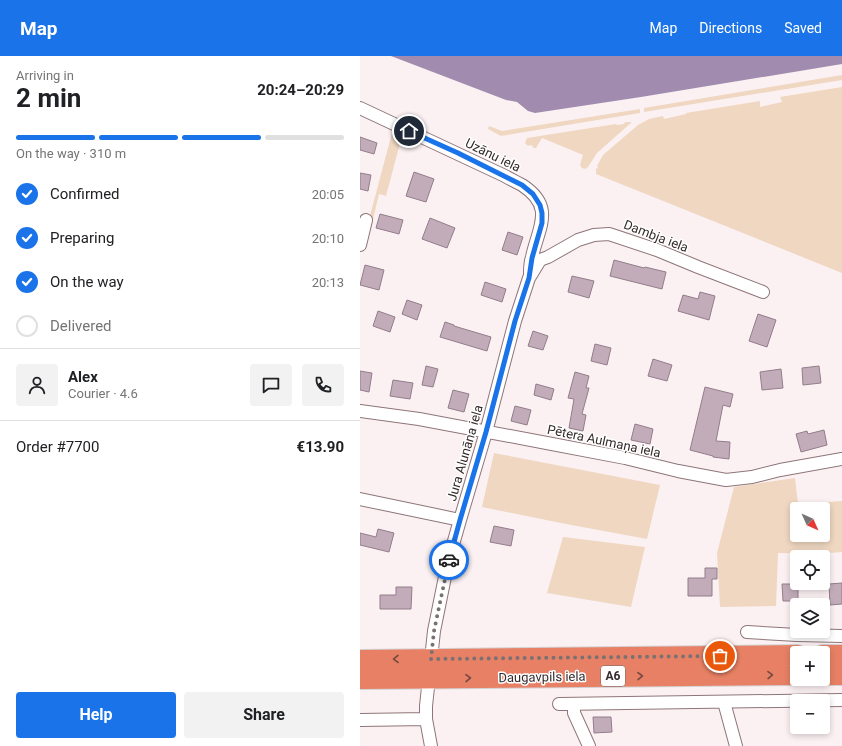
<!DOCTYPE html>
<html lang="en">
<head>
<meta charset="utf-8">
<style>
	body { margin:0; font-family:Roboto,sans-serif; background:#f2f2f2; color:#202124; height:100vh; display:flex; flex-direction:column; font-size:15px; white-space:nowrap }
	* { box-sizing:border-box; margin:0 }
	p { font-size:13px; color:#757577 }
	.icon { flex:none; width:22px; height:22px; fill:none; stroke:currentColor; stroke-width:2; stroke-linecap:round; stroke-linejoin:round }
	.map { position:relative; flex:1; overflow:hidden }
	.details { display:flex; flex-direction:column; background:#fff; width:360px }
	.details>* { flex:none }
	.needle { width:26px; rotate:135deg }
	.tools { position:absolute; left:430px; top:446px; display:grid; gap:8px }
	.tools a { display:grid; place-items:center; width:40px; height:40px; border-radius:4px; background:#fff; box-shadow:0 2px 6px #0003; font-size:20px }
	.pin { position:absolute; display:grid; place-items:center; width:34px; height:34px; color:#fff; margin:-17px; border:2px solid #fff; border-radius:50%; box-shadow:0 1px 4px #0007 }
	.courier { position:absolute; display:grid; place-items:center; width:40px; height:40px; margin:-20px; border:3px solid #1a73e8; border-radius:50%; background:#fff; color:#222; box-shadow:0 1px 5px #0007 }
	.summary em { font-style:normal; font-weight:700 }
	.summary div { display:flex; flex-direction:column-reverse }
	.summary { display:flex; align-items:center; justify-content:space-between; height:68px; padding:0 16px }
	h1 { font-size:26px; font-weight:700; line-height:30px }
	.bar { display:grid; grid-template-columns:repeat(4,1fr); gap:6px 4px; align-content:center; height:48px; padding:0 16px }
	.bar i { height:5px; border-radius:3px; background:#e0e0e0 }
	.bar .on { background:#1a73e8 }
	.bar p { grid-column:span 4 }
	.line { display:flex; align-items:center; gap:10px; padding:0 16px; border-top:1px solid #e0e0e0 }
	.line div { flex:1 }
	.round { display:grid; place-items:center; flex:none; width:42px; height:42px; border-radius:4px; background:#f2f2f2 }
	ol { padding:0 16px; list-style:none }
	li { display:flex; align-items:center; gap:12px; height:44px }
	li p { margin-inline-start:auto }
	li .icon { padding:4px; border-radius:50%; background:#1a73e8; color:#fff; stroke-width:4 }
	li:last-child { color:#757577 }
	li i { width:22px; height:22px; border:2px solid #e0e0e0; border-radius:50% }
	.action { display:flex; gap:8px; margin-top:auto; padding:8px 16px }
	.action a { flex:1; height:46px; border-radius:4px; background:#1a73e8; color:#fff; font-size:16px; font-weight:700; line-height:46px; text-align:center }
	.action a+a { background:#f2f2f2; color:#202124 }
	header { display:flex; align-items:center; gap:24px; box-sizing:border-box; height:56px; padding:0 20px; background:#1a73e8; color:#fff }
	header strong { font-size:19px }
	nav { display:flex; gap:22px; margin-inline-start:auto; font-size:14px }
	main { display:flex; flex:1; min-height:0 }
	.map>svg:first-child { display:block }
</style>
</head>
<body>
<header>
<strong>Map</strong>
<nav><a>Map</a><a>Directions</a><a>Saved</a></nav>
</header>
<main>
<section class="details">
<div class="summary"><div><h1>2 min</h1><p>Arriving in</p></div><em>20:24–20:29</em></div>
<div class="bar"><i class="on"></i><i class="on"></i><i class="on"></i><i></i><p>On the way · 310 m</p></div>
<ol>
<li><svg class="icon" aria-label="check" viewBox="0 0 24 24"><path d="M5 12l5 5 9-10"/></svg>Confirmed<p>20:05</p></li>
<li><svg class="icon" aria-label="check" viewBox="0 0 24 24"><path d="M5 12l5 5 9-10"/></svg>Preparing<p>20:10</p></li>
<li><svg class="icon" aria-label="check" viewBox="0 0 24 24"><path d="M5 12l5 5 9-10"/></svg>On the way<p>20:13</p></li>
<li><i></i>Delivered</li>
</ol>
<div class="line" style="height:72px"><a class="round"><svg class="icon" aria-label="person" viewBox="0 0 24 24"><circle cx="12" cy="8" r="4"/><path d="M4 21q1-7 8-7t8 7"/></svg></a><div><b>Alex</b><p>Courier · 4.6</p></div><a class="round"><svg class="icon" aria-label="chat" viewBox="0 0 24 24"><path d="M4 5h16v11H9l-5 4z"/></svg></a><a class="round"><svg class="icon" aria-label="phone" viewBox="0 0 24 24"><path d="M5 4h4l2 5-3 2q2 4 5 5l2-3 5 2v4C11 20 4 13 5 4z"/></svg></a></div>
<div class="line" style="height:52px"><div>Order #7700</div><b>€13.90</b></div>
<div class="action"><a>Help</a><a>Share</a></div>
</section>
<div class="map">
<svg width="482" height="690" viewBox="0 0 482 690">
	<rect width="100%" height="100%" fill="#fcf1f2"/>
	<path fill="#efd7c1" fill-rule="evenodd" d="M482 19V24L284 56V52Z
		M482 31V217L236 118V112L237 113 238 111 237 110 243 99 278 69 289 63 303 60 304 63 326 58V57L400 45V51L422 46 420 41Z
		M280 53V57L141 80 128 73 129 70 142 75Z
		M265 66H272L237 97 228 111 225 113 222 112 220 109 223 99 182 82 176 92H173V90L170 89 168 90 165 87 167 82 256 68 257 69 264 68Z
		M33 73 43 76 26 140 19 138 11 172 7 171Z
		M134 397 300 429 287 483 206 468 122 451Z
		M435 422 438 448 482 445V496L458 498 418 497 416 550 360 551 357 497 374 431ZM437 453H463V479H437Z
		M203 481 285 491 271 551 187 537Z"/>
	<path fill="#a18caf" d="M31 0H482V8L281 41 175 57 168 55 157 46 146 44Z"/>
	<path fill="#c2acba" stroke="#927d8a" d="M0 81 17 87 14 98 0 94Z
		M54 116 74 123 66 146 46 140Z
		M0 117 11 119 8 135 0 133Z
		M20 158 43 164 39 178 16 172Z
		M70 162 95 172 87 192 62 183Z
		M148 176 163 181 157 199 142 194Z
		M254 204 284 212 285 211 306 216 302 233 250 220Z
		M5 209 24 214 19 234 0 229Z
		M212 220 234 225 229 242 208 236Z
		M125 226 146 233 142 246 121 239Z
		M340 236 355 240 349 264 318 255 323 239 338 243Z
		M47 244 62 249 57 264 42 258Z
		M18 255 35 261 30 276 13 270Z
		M398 258 416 264 407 291 389 285Z
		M85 266 94 269V270L131 281 127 295 80 281Z
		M173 275 188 280 183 294 168 290Z
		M235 288 251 292 247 309 231 305Z
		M293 303 312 309 307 325 288 320Z
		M66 310 78 313 73 331 62 329Z
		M459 310 461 327 443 329 442 312Z
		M421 313 423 332 402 334 400 316Z
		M0 315 12 317 9 336 0 334Z
		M215 316 229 320 226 332H229L222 358 226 359 223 375 209 372 214 343 208 342Z
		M33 324 53 327 50 343 30 340Z
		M176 328 194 333 191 344 174 339Z
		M345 331 373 338 370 351 363 349 356 385 370 386 369 403 353 401V400L330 394Z
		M93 334 109 338 104 356 88 352Z
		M155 350 171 354 167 369 151 365Z
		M275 368 293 373 290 388 271 384Z
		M464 374 467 389 441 396 436 378 447 375 448 378Z
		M134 470 154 474 151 490 130 486Z
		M18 473 34 477 29 496 0 489V477L16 481Z
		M345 512H357V523H352V540H328V522H345Z
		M482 527V548L470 549 469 528Z
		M422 528H438V545H423Z
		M36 531H52L51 553H20V539H36Z
		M233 661H251L252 676 234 677Z"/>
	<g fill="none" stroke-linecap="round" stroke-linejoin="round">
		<g stroke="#8e7579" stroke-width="14">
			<path id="minor" d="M0 52 145 120C150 123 156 126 162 129 196 151 178 172 172 201 170 207 170 212 170 217
				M0 189 6 164
				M0 355 59 363 192 388 265 402 318 415 366 424 392 421 420 414 482 403
				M0 443 100 464
				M387 576 437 579 482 580
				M364 646 376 690
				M199 648 482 644
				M214 648V657L229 690
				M0 664 66 663
				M71 690 66 663V650L74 575 88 506 100 464 126 376 155 265 169 222 180 204 188 201 218 184 234 179 249 178 297 194 338 211 403 236"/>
		</g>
		<g stroke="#d3d0d1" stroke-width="22">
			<path id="trunk" d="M463 599H482
				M0 604 437 599
				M463 619H482
				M0 623 437 619"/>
		</g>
		<use href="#minor" stroke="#fff" stroke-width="12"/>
		<use href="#trunk" stroke="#e78064" stroke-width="20"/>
	</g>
	<defs><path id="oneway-chevron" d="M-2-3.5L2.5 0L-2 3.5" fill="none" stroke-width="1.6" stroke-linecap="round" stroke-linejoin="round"/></defs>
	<g stroke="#734940">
		<use href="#oneway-chevron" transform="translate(36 603) rotate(179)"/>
		<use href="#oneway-chevron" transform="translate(410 619) rotate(-1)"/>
		<use href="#oneway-chevron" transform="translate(280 620) rotate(-1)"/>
		<use href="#oneway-chevron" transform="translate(108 622) rotate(-1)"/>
	</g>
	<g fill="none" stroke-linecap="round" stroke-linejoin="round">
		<path stroke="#7b7072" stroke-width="4" stroke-dasharray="0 7.2" d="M89 504 74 575 71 603 360 600"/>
		<path stroke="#1a73e8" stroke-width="5" d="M49 75 98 97 162 129 173 138 180 149 182 157V167L172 202 169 222 155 265 126 376 100 464 89 504"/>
	</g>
	<g text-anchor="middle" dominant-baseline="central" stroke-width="3" stroke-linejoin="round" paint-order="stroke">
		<rect fill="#fff" stroke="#726b6c" stroke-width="1" x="241" y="610" width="24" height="20" rx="3"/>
		<g font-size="12" font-weight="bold" fill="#352b2d">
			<text x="253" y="620">A6</text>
		</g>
		<g font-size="13" fill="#352b2d" stroke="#fff">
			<text transform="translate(133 99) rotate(26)">Uzānu iela</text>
			<text transform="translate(296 180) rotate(21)">Dambja iela</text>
			<text transform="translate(244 385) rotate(12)">Pētera Aulmaņa iela</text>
			<text transform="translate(105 397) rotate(-74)">Jura Alunāna iela</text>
			<text transform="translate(182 621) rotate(-1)">Daugavpils iela</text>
		</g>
	</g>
</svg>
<div class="tools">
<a><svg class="needle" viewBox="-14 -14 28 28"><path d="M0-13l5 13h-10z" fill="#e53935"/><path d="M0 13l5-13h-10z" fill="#757577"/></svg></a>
<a><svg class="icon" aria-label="locate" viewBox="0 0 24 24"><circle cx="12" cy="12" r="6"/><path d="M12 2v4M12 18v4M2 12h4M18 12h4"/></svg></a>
<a><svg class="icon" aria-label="layers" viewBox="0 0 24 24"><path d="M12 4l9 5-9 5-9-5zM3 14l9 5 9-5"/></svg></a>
<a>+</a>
<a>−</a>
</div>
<div class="pin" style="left:360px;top:600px;background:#ea580c"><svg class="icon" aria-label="bag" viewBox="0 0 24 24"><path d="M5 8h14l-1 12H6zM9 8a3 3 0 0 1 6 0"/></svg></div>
<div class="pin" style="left:49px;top:75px;background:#1f2937"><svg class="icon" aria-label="home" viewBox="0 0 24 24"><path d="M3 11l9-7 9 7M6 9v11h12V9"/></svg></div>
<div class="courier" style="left:89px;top:504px"><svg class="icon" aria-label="car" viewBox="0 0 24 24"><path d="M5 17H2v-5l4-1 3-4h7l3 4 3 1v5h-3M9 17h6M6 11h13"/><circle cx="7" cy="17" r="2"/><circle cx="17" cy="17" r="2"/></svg></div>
</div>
</main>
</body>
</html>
